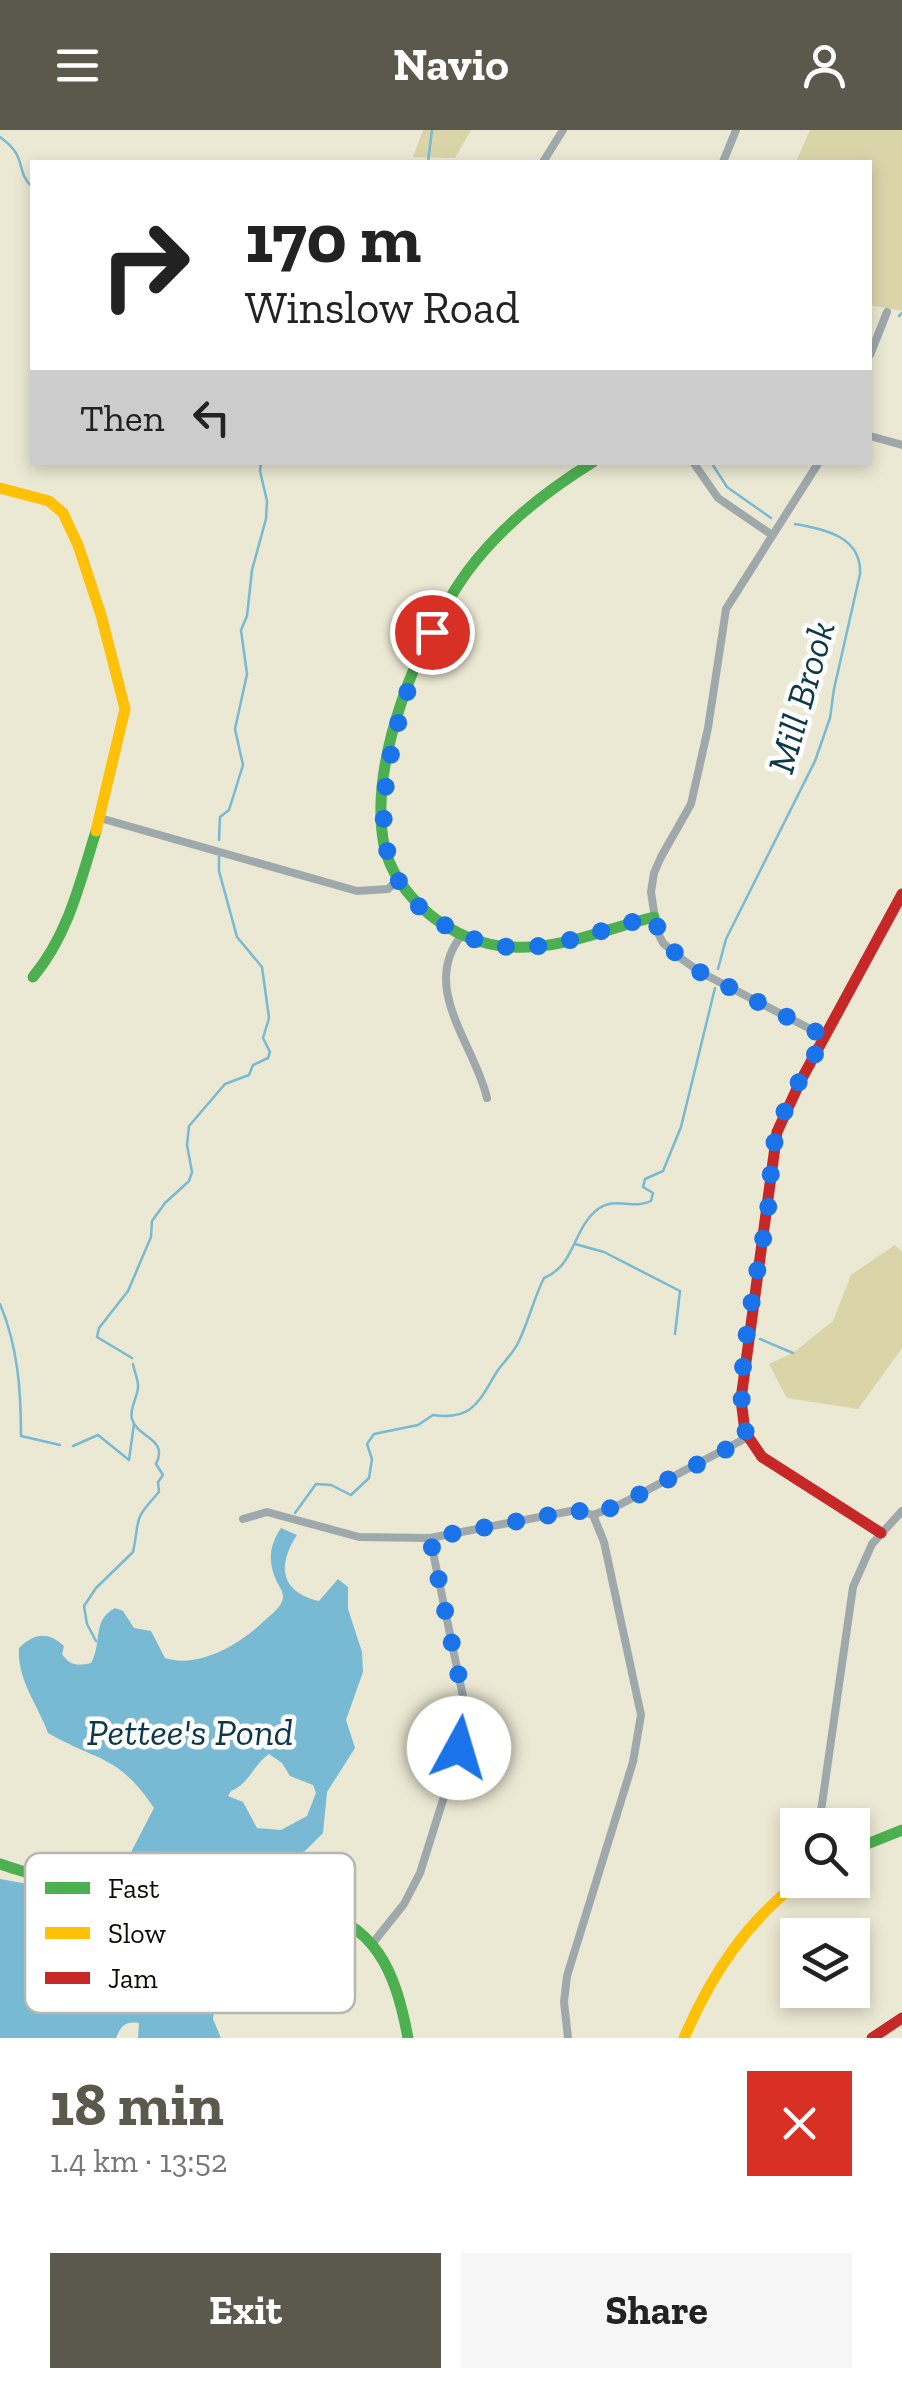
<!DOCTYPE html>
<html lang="en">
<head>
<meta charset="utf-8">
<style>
  :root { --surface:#fff; --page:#f6f6f6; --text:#222; --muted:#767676; --accent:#5b594b }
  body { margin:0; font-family:"Zilla Slab",serif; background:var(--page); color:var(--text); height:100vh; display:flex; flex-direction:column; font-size:38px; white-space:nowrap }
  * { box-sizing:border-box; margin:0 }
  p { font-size:32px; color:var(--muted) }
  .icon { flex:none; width:55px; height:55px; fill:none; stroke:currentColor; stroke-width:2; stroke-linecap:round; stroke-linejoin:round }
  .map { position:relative; height:1908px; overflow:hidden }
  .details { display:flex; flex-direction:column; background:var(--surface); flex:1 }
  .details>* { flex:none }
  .top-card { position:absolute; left:30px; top:30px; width:842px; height:305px; border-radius:0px; box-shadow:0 5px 15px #0003; background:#fff; color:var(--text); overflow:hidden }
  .fabs { position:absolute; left:780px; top:1678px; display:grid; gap:20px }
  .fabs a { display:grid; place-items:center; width:90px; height:90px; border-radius:0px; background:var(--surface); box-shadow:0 5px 15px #0003; font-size:50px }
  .pin { position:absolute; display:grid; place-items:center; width:85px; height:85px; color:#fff; margin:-42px; border:5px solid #fff; border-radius:50%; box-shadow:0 2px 10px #0007 }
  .me { position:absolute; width:110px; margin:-55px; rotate:6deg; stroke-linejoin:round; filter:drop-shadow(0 0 8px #0008) }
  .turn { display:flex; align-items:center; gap:35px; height:210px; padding:0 50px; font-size:45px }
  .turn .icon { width:130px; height:130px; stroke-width:2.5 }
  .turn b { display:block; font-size:70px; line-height:85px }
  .then { display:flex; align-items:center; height:95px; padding:0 50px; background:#0003; gap:20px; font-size:38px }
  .round { display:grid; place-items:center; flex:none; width:105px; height:105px; border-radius:0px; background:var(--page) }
  .summary { display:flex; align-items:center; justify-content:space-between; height:170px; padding:0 50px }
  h1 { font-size:60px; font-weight:800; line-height:75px; color:var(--accent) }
  .primary-button { display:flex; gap:20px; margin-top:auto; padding:20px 50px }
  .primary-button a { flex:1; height:115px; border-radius:0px; background:var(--accent); color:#fff; font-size:40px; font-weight:800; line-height:115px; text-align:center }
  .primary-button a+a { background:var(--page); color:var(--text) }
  header { display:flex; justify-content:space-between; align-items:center; height:130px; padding:0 50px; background:var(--accent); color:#fff; font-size:45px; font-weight:800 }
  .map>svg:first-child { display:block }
  .green { fill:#dad4a9 }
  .water { fill:#78bad3; fill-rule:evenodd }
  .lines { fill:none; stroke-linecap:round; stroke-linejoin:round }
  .stream { stroke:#78bad3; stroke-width:2.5 }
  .street { stroke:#9fa9ac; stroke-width:8 }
  .fast { stroke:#4caf50; stroke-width:11 }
  .slow { stroke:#ffc107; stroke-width:11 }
  .jam { stroke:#c62828; stroke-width:11 }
  .route { stroke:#1a73e8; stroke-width:18; stroke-dasharray:0 32.4 }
  .labels { text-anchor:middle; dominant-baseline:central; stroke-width:9; stroke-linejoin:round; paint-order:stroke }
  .water-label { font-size:38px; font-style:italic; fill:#0d384b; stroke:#fff }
  .key { fill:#fff; stroke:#b7b6b3; stroke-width:2.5 }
  .key-label { font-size:28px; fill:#0e0c02 }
</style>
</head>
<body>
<header><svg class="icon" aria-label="menu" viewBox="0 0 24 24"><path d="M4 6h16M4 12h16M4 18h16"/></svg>Navio<svg class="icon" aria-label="person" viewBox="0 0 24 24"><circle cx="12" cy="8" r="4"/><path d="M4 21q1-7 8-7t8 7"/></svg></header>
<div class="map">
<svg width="902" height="1908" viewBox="0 0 902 1908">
  <rect width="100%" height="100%" fill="#ebe8d3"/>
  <!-- green -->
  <g class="green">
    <polygon points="423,0 471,0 455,28 413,27"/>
    <polygon points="810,0 902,0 902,181 870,175 870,32 796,32"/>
    <polygon points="895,1115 902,1122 902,1218 858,1279 787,1268 769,1234 793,1223 833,1191 851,1145"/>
  </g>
  <!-- water -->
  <g class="water">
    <path d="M281,1398L297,1405C277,1435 280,1462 319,1471L338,1449L348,1457V1479L362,1522L363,1542L346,1590L355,1618L327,1662L323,1703L305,1721L284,1730L278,1754L271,1763L125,1753L128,1728L154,1678C118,1624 98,1632 48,1603C38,1575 17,1550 19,1518C34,1503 48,1501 64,1516L62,1524C70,1536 78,1536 91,1533C103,1512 91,1491 115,1478L123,1481L134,1498L151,1501L165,1528C199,1539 241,1514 265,1490C272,1484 284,1475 283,1465C282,1459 278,1455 276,1450C268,1431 269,1416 281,1398ZM269,1624L282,1633L290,1646L313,1655L316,1663L307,1686L281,1700L257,1698L243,1672L228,1666L231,1661C249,1654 253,1635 269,1624Z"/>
    <path d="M0,1749L89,1765L185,1776L199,1774L234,1783L246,1800L233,1828L231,1854L215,1876L213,1889L221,1908H138L139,1893C125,1891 121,1896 116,1908H0Z"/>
  </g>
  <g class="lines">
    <!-- stream -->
    <g class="stream">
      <path d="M0,7C29,28 14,39 32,57"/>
      <polyline points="428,32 432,0"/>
      <polyline points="899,186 902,183"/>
      <polyline points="711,332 727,357 771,388"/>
      <polyline points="219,710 220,687 229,680 243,635 235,599 247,544 241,500 247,486 252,440 266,389 267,371 260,341 261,332"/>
      <path d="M718,839L726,809L815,631L830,588L834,559L860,444C862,407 825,399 795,394"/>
      <polyline points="575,1114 604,1122 680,1161 675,1204"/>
      <path d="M0,1174C18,1217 21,1260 21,1306L60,1315"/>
      <polyline points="760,1209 793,1223"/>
      <polyline points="132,1228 97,1207 99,1198 128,1161 151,1107 152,1091 165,1073 189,1051 192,1042 187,1015 189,996 225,954 249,945 253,935 268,928 270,922 263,908 269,888 262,837 237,807 219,741 219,727"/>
      <polyline points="73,1316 98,1305 129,1330 134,1294"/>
      <path d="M295,1383L316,1354L331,1355L351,1365L369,1348L372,1329L367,1314L374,1304L418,1295L433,1285C474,1291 479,1270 498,1240C504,1232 512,1224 517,1215C528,1194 533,1170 544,1148C576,1135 572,1099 598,1079C615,1066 633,1080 651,1071L653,1063L643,1057L645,1049L663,1041L681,997L715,858"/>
      <path d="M96,1511L87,1494L84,1476L96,1458L133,1422C141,1386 131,1393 159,1362L158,1352L163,1345L156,1334C169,1308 137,1308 132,1289C129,1280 137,1268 138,1258C139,1251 134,1241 133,1234"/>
    </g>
    <!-- street -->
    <g class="street">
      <polyline points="543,32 563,0"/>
      <polyline points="723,32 736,0"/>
      <polyline points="870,225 887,182"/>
      <polyline points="870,306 902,315"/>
      <polyline points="693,332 718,368 772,405"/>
      <polyline points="819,332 726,479 708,598 691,674 661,727 654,743 651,762 657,801 663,813 679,827 700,842 826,907"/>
      <polyline points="100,688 357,761 388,759 398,750"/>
      <path d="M462,805C419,857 475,915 487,968"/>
      <polyline points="243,1389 267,1382 359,1407 430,1408 576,1380 593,1385 621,1374 748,1307"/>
      <polyline points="819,1695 853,1457 872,1414 902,1381"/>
      <polyline points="372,1814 404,1774 420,1743 459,1619 466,1581 430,1408"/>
      <polyline points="568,1908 564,1872 567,1846 633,1632 641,1585 604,1412 593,1385"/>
    </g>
    <!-- fast -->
    <g class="fast">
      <path d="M593,332C546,361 500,397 467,442C419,509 368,631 384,715C390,742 408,766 429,784C452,803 482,816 513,817C561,820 608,798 654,787"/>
      <path d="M33,847C68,805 80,753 96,701"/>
      <polyline points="852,1720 902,1700"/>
      <path d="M0,1734C99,1769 201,1767 304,1775C376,1794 395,1839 408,1908"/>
    </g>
    <!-- slow -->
    <g class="slow">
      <polyline points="0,358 49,371 63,383 78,415 101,485 125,579 96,701"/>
      <path d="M684,1908C711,1845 746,1792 801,1750"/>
    </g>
    <!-- jam -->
    <g class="jam">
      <polyline points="881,1403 762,1327 745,1302 741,1269 777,1002 800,952 902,764"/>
      <polyline points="872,1908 902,1888"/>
    </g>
  </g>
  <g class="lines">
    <!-- route -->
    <path class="route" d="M432,502C412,542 400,581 391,624C377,695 377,758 448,797C468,808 490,817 513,817C563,819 607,796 654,787L663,813L700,842L826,907C807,936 783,976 775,1010C770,1032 771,1057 768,1079C761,1132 728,1262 748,1308L621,1374L593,1385L576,1380L430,1408L466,1581L459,1618"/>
  </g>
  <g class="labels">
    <!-- water labels -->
    <g class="water-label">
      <text transform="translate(801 567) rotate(-74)">Mill Brook</text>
      <text x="190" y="1602">Pettee's Pond</text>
    </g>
  </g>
  <!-- legend -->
  <rect x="25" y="1723" width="330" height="160" rx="15" class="key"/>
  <rect x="45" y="1752" width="45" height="12" fill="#4caf50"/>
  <rect x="45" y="1797" width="45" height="12" fill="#ffc107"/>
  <rect x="45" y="1842" width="45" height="12" fill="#c62828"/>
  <g class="key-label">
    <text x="108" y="1768">Fast</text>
    <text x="108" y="1813">Slow</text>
    <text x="108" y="1858">Jam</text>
  </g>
</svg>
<div class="fabs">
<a><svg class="icon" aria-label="search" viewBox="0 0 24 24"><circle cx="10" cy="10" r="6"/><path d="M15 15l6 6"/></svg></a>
<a><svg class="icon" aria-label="layers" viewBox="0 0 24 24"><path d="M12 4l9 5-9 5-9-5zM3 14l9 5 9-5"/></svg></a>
</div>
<div class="pin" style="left:432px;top:502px;background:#d93025"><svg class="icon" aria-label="arrive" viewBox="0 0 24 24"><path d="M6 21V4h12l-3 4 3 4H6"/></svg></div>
<svg class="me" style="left:459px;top:1618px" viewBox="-20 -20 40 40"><circle r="19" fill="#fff"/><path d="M0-13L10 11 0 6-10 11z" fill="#1a73e8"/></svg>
<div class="top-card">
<div class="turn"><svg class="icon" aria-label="right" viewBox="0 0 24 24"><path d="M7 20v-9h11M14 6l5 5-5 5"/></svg><div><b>170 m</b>Winslow Road</div></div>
<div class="then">Then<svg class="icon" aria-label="left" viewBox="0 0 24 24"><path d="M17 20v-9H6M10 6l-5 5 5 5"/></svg></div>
</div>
</div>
<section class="details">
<div class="summary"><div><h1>18 min</h1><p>1.4 km · 13:52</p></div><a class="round" style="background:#d93025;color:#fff"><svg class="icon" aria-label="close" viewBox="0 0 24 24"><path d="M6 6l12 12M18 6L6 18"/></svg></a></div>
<div class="primary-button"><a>Exit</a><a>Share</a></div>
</section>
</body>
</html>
